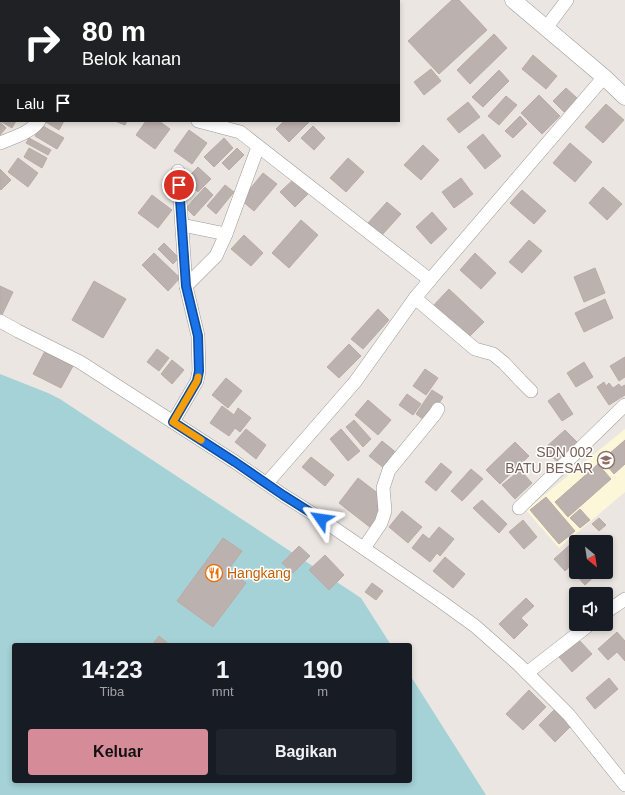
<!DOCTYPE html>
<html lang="id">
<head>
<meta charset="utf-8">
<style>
  :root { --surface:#171b24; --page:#20242c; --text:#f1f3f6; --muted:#9ea1a6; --accent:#d68c98 }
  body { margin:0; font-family:Helvetica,sans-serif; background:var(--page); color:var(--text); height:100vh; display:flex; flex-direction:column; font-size:15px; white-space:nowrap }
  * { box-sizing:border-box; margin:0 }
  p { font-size:13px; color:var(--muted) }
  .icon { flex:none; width:22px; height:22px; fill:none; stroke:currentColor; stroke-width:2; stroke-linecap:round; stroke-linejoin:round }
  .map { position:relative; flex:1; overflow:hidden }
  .details { position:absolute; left:12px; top:643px; width:400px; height:140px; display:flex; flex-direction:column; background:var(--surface); border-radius:4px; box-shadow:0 2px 6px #0003 }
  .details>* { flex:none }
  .guide { position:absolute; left:0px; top:0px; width:400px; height:122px; box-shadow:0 2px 6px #0003; background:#202124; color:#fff; overflow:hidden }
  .needle { width:26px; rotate:150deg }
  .tools { position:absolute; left:569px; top:535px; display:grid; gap:8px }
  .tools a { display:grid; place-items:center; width:44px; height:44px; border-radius:4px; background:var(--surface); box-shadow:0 2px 6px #0003; font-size:20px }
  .pin { position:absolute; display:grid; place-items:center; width:34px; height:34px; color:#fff; margin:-17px; border:2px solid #fff; border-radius:50%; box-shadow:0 1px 4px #0007 }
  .me { position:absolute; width:44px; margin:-22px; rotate:302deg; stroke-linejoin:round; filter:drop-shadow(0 0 3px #0008) }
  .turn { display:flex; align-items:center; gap:14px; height:84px; padding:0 16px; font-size:18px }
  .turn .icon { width:52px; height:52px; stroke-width:2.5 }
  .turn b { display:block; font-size:28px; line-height:34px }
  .then { display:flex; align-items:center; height:38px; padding:0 16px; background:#0003; gap:8px; font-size:15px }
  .eta { display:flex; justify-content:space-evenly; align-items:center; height:68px; text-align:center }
  .eta b { font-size:24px; font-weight:800; line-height:28px }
  .action { display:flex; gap:8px; margin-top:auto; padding:8px 16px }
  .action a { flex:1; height:46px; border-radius:4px; background:var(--accent); color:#111; font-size:16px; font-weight:800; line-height:46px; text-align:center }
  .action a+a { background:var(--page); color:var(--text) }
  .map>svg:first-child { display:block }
  .education { fill:#fcf7d9 }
  .water { fill:#a4d2d6 }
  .building { fill:#bbb1ae; stroke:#bcaba4 }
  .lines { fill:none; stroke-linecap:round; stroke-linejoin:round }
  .minor-casing { stroke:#9b9b9b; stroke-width:14 }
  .tertiary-casing { stroke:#9b9b9b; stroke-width:17 }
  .minor { stroke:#fff; stroke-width:13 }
  .tertiary { stroke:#fff; stroke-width:16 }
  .route-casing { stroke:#114b97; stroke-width:10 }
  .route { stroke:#1a73e8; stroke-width:7 }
  .slow { stroke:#f59e0b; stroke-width:7 }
  .labels { text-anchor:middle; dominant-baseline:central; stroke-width:3; stroke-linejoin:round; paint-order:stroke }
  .education-label { font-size:14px; fill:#785e54; stroke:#fff; text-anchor:end }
  .food-label { font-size:14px; fill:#c56008; stroke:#fff; text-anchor:start }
</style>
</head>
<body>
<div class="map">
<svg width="625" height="795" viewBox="0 0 625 795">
  <rect width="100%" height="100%" fill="#ebe6e1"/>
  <!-- education -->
  <polygon class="education" points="625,429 625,492 559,548 526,510"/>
  <!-- water -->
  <polygon class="water" points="0,374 48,393 60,399 361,598 391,645 14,645 14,781 410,781 410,675 486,795 0,795"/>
  <!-- building -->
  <g class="building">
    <polygon points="452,0 459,0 487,30 439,74 408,41"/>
    <polygon points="494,34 507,48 470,84 457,70"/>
    <polygon points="533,55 557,76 546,89 522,69"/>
    <polygon points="0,66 1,67 1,82 0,84"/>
    <polygon points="431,69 441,81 424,95 414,82"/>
    <polygon points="499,70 509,81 483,107 472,97"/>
    <polygon points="566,88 577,98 564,112 553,101"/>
    <polygon points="539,95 560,116 542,134 521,113"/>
    <polygon points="506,96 517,105 499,125 488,116"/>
    <polygon points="468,102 480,117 459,133 447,119"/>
    <polygon points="606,104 624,120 603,143 585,127"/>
    <polygon points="0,116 1,116 1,121 16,121 12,128 0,121"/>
    <polygon points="520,116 527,124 513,138 505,131"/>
    <polygon points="44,121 64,121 59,130"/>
    <polygon points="115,121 127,121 125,125"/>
    <polygon points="146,121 159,121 170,129 155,149 136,135"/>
    <polygon points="284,121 310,121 289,142 276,129"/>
    <polygon points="0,122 6,128 0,135"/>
    <polygon points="41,125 64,138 57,149 35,136"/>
    <polygon points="313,126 325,138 314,150 301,138"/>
    <polygon points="189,130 207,143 192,164 174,151"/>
    <polygon points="483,134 501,156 485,169 467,147"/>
    <polygon points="29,138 51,150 48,155 26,143"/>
    <polygon points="224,138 233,148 214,167 204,157"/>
    <polygon points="570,143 592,162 575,182 553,163"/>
    <polygon points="423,145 439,160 421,180 404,165"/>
    <polygon points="29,148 47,158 42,168 24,157"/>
    <polygon points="237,148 244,155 229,170 222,163"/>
    <polygon points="18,158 38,173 28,187 8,172"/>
    <polygon points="348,158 364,172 346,192 330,178"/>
    <polygon points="198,167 211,179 198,192 185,180"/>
    <polygon points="0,169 11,180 1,190 0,189"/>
    <polygon points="263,173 277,184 254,211 241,200"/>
    <polygon points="296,177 310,192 295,207 280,192"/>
    <polygon points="461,178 473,194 454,208 442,192"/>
    <polygon points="225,185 234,192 216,214 207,206"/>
    <polygon points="205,187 213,195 194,216 186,208"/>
    <polygon points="603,187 622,204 607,220 589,203"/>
    <polygon points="522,190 546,211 534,224 510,203"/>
    <polygon points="152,195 172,210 158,228 138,213"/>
    <polygon points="387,202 401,214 382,235 368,223"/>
    <polygon points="432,212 447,229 431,244 416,227"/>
    <polygon points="301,220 318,235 289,268 272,253"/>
    <polygon points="244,235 263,253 251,266 231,249"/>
    <polygon points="529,240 542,251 522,273 509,262"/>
    <polygon points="164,243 179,258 173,264 158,249"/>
    <polygon points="154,253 180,278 168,291 142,265"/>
    <polygon points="475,253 496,273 481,289 460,270"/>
    <polygon points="595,268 605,293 584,302 574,277"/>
    <polygon points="94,281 126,299 103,338 72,320"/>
    <polygon points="0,286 13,292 1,317 0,317"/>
    <polygon points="449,289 484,322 467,339 432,307"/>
    <polygon points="605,299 613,318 584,332 575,313"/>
    <polygon points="378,309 389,320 363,349 351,339"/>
    <polygon points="349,344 361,356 339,378 327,367"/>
    <polygon points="157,349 169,358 159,371 147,362"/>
    <polygon points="45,351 73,366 61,388 33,374"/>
    <polygon points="625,357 625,377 619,381 610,366"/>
    <polygon points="172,360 184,370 172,384 161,374"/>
    <polygon points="584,362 593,377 576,387 567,373"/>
    <polygon points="425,369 438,378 426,395 413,386"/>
    <polygon points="226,378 242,391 228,408 212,395"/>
    <polygon points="604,382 606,386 609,383 613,388 619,384 621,387 625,385 625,395 609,405 597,387"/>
    <polygon points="432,390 443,397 427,422 416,414"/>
    <polygon points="559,393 573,414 562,421 548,401"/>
    <polygon points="407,394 421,404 413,415 399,405"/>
    <polygon points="368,400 391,420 378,435 355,415"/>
    <polygon points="222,406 234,415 238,408 251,418 240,432 235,428 229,436 210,423"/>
    <polygon points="354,420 371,439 363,447 346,427"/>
    <polygon points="246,429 266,445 256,459 235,442"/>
    <polygon points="341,429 360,451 348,461 330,439"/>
    <polygon points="565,430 579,444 558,463 545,448"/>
    <polygon points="625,440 625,464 614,474 602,460"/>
    <polygon points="382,441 398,454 385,469 369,456"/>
    <polygon points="515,442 529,456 500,484 486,470"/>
    <polygon points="311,457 334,475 325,486 302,467"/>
    <polygon points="441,463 452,472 436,491 425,482"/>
    <polygon points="598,464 611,479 568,517 555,502"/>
    <polygon points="471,469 483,479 462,501 451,491"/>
    <polygon points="520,470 532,483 515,499 502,485"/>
    <polygon points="358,478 384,498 385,511 371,528 339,503"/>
    <polygon points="546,497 575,531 559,544 530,510"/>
    <polygon points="482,500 507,524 499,533 473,508"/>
    <polygon points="580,509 590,520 580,528 570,518"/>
    <polygon points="402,511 422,527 408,543 389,527"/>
    <polygon points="599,518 606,525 599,531 592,524"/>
    <polygon points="523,520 537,537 524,549 509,532"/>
    <polygon points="439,527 454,539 440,556 437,553 430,562 412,548 423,534 429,539"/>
    <polygon points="223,538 242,551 228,570 246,583 213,627 177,601"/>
    <polygon points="573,542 576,545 576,561 565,571 554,559"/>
    <polygon points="299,546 310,556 293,573 282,563"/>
    <polygon points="325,555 344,575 329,590 309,570"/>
    <polygon points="445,557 465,574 453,588 433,571"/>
    <polygon points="576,572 599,572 585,585 574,573"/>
    <polygon points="372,583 383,591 376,600 365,592"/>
    <polygon points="526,598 534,606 521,618 528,625 514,639 499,624"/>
    <polygon points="617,632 625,641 625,661 617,652 608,660 598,649"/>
    <polygon points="159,636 170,645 152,645"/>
    <polygon points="579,640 592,654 572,672 559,657"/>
    <polygon points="609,678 618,689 595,709 586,698"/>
    <polygon points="529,690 546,707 523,730 506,714"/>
    <polygon points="556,708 572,725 555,742 539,725"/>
  </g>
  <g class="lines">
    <!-- minor casing -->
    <g class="minor-casing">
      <g id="minor">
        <polyline points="158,0 158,1"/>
        <polyline points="546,28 567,0"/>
        <polyline points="0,42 1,43"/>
        <polyline points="198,121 240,132 430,280 415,298 355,382 267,483"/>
        <path d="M0,143C14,137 30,133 39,121"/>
        <polyline points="182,225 226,234"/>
        <polyline points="430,280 604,77"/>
        <polyline points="186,286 216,256 226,234 258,147"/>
        <polyline points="415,298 475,349 493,354 504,363 521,381 531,391"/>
        <polyline points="0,321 18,331 80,362 235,462 283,495 321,519 439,600 475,626 518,664 569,715 625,785"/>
        <polyline points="173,422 197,381 199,371 198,336 186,286 178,171"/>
        <polyline points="519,508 625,405"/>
        <polyline points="364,548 381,523 385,511 383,488 389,470 435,414 438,409"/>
        <polyline points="606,612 625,599"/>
        <polyline points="527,673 590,624"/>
      </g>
    </g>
    <!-- tertiary casing -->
    <g class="tertiary-casing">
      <polyline id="tertiary" points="513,0 604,77 625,97"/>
    </g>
    <!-- minor -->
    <use href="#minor" class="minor"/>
    <!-- tertiary -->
    <use href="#tertiary" class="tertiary"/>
  </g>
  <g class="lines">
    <!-- route casing -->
    <g class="route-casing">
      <polyline id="route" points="179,185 186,286 198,336 199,371 197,381 173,422 235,462 283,495 321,519"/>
    </g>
    <!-- route -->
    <use href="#route" class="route"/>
    <!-- slow -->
    <polyline class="slow" points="198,377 197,381 173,422 201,440"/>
  </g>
  <!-- icons -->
  <defs>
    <g id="school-ring" transform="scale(0.9)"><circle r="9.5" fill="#fff" stroke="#8d6e63" stroke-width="1.5"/><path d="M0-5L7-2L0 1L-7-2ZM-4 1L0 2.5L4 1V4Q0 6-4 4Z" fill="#8d6e63"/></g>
    <g id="restaurant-ring" transform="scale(0.9)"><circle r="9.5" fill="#fff" stroke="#e8710a" stroke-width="1.5"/><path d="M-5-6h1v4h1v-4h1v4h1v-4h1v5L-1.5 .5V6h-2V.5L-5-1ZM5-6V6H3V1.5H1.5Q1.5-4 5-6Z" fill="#e8710a"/></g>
  </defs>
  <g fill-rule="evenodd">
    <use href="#school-ring" x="606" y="460"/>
    <use href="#restaurant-ring" x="214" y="573"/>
  </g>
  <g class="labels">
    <!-- education labels -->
    <g class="education-label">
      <text x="593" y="452">SDN 002<tspan x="593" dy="16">BATU BESAR</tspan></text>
    </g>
    <!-- food labels -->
    <g class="food-label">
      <text x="227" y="573">Hangkang</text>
    </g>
  </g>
</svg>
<div class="tools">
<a><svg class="needle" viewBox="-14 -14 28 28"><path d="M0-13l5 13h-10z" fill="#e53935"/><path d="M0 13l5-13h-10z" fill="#9ea1a6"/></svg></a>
<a><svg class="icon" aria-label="sound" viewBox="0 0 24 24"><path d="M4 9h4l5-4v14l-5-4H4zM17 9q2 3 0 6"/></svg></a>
</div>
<div class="pin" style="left:179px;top:185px;background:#d93025"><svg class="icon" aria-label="arrive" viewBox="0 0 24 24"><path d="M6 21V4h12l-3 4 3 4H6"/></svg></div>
<svg class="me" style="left:321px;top:519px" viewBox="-20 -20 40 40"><path d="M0-17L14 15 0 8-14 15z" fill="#1a73e8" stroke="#fff" stroke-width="4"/></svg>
<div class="guide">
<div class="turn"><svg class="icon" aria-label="right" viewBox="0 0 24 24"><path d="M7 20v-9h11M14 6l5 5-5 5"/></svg><div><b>80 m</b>Belok kanan</div></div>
<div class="then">Lalu<svg class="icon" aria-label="arrive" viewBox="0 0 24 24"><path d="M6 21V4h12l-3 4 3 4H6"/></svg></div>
</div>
<section class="details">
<div class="eta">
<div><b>14:23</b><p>Tiba</p></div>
<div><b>1</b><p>mnt</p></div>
<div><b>190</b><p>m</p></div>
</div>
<div class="action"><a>Keluar</a><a>Bagikan</a></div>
</section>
</div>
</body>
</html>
